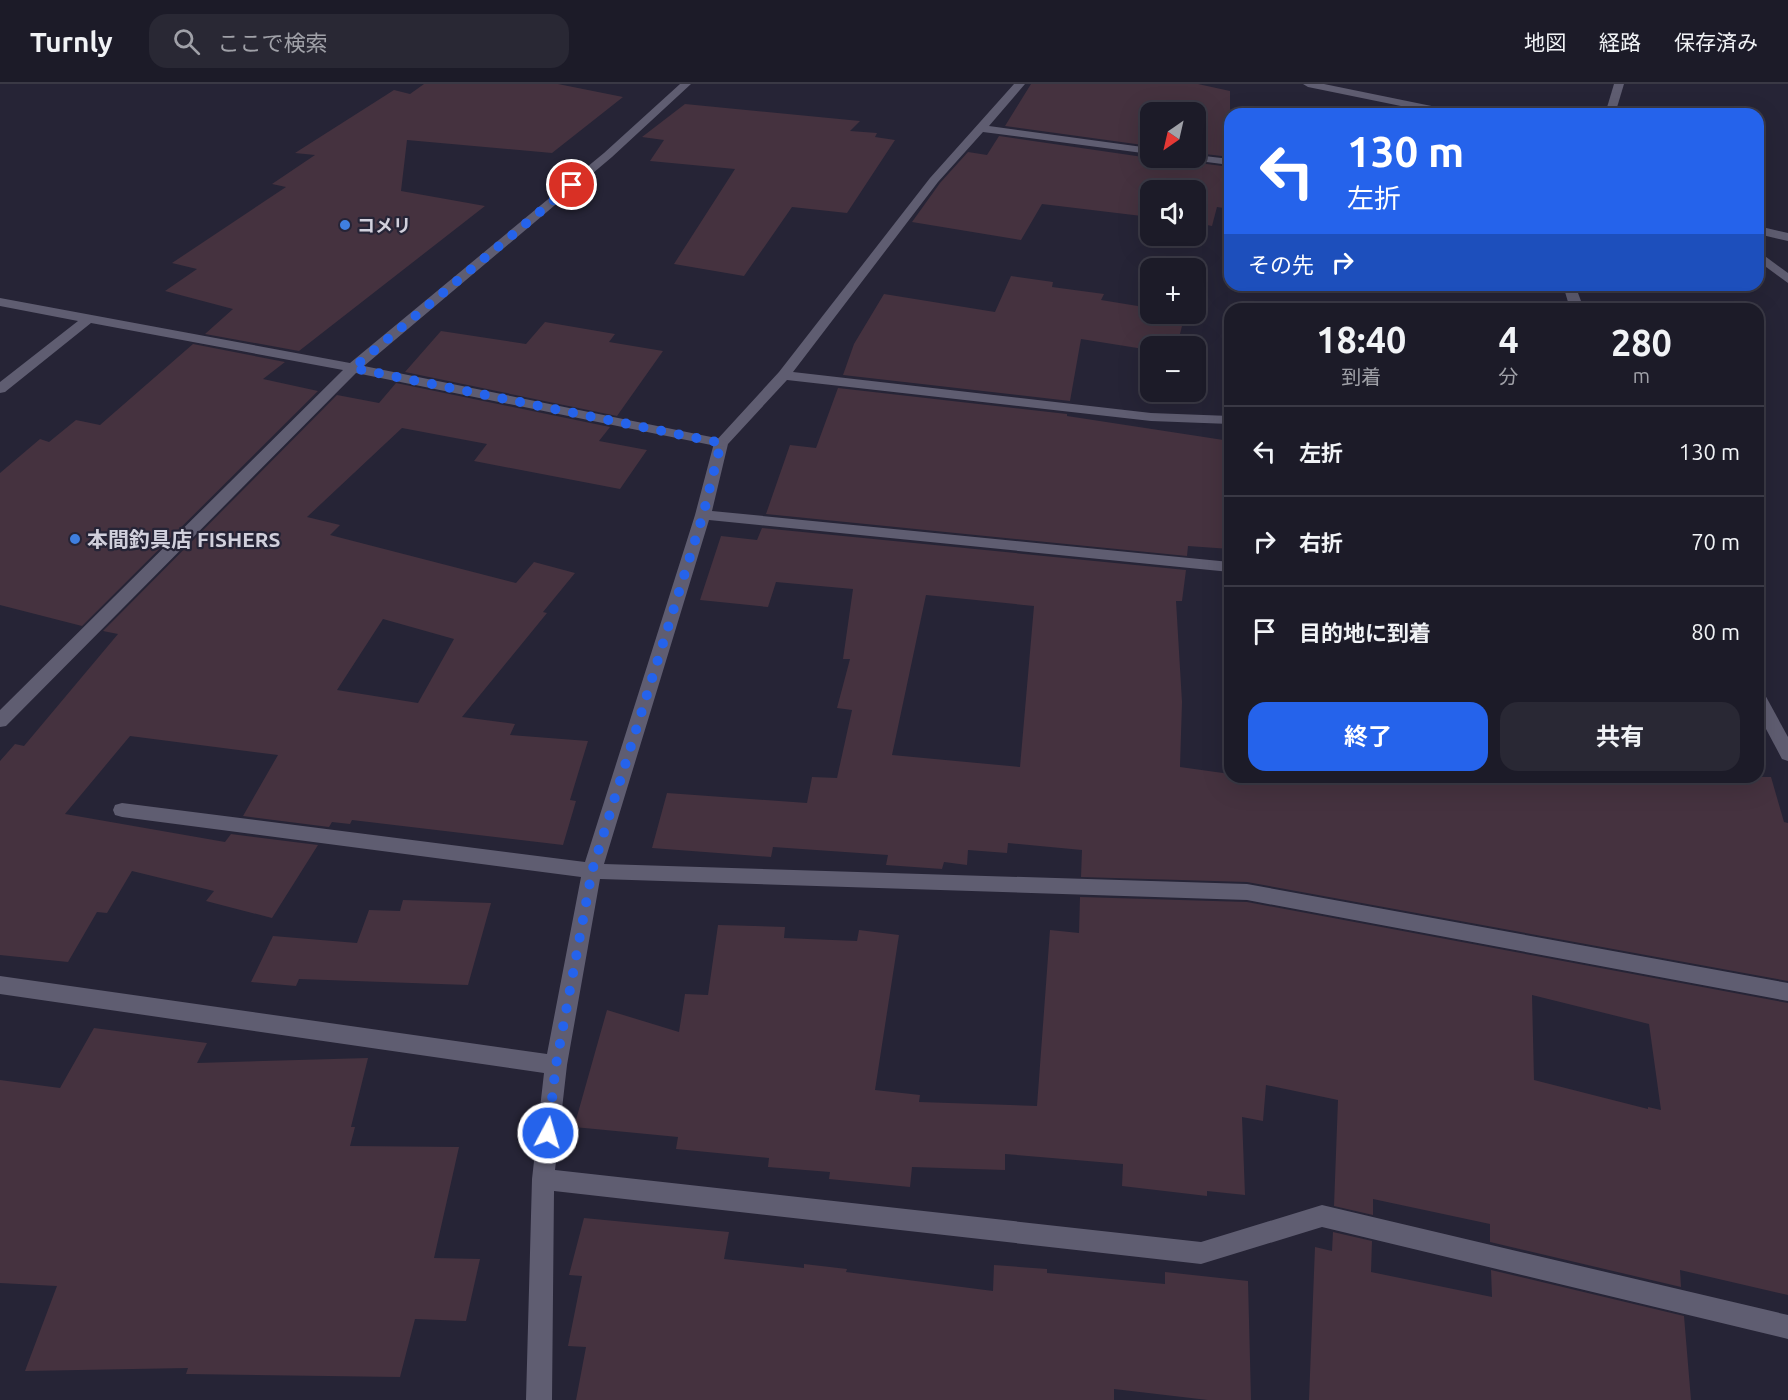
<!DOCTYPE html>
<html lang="ja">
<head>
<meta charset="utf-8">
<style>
  :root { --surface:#1c1b28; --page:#292834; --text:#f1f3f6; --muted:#a0a1a8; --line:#3a3945; --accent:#2563eb }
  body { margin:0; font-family:Ubuntu,"Noto Sans JP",sans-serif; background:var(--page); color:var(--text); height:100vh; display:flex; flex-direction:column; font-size:22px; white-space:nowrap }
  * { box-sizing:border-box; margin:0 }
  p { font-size:20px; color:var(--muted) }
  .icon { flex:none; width:33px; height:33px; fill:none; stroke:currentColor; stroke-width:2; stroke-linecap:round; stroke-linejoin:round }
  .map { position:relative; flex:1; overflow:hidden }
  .panel { position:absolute; left:1224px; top:219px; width:540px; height:480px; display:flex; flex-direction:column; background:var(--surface); border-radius:18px; box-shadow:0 6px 24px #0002,0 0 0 2px var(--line) }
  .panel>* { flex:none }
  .banner { position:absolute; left:1224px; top:24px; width:540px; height:183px; border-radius:18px; box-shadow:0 6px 24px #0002,0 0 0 2px var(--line); background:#2563eb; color:#fff; overflow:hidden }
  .needle { width:39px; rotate:214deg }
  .buttons { position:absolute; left:1140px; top:18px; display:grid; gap:12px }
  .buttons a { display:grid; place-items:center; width:66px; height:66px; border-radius:12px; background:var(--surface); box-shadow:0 6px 24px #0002,0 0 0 2px var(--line); font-size:30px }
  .pin { position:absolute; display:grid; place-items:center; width:51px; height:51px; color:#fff; margin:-26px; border:3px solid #fff; border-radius:50%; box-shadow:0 2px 6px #0007 }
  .me { position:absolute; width:66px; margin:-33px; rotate:6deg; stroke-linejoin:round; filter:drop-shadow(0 0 4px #0008) }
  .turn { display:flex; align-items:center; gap:21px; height:126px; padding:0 24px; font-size:27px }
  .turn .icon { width:78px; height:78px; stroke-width:2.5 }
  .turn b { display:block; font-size:42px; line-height:51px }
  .then { display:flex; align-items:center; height:57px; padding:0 24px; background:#0003; gap:12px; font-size:22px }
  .eta { display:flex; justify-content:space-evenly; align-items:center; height:102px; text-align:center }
  .eta b { font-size:36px; font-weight:700; line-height:42px }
  .action { display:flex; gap:12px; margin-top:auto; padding:12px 24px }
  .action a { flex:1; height:69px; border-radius:18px; background:var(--accent); color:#fff; font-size:24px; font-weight:700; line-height:69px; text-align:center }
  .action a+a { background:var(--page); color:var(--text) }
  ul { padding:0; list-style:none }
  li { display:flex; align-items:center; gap:18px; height:90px; padding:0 24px; border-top:2px solid var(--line) }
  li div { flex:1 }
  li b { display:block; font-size:22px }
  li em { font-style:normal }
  header { display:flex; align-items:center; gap:36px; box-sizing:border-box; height:84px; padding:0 30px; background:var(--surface); border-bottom:2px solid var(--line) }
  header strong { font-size:28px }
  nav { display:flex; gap:33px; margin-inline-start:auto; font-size:21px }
  .search { width:420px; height:54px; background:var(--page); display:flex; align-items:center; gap:15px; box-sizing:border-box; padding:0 21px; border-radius:18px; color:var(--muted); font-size:22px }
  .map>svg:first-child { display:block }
  .building { fill:#45323f; fill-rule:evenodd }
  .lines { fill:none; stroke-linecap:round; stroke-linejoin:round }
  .minor { fill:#5f5d71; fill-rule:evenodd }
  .tertiary { fill:#5f5d71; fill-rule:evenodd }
  .route { stroke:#2563eb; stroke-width:10; stroke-dasharray:0 18 }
  .shop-dot { fill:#3f7fe0; stroke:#262436; stroke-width:2 }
  .labels { text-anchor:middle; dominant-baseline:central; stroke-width:4.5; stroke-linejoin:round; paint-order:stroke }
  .far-poi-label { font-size:18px; font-weight:bold; fill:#d1d0dc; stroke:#262436; text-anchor:start }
  .poi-label { font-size:21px; font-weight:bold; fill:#d1d0dc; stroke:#262436; text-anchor:start }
</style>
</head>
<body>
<header>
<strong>Turnly</strong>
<div class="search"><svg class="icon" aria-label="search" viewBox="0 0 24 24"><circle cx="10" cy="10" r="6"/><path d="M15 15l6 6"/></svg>ここで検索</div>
<nav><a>地図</a><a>経路</a><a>保存済み</a></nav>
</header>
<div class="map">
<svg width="1788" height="1316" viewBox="0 0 1788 1316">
  <rect width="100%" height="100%" fill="#262436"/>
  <!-- building -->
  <g class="building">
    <polygon points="424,0 558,0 623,13 552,69 407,56 401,107 485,122 299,267 205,250 233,225 165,207 197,185 172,179 286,103 272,100 315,71 295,69 394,6 410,10"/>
    <polygon points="1031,0 1198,0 1230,7 1230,73 1196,69 1196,28 1150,28 1150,62 1005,42"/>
    <polygon points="685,20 860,37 850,47 877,49 875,53 895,56 847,129 792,123 744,192 674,180 735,85 650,77 664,56 642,53"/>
    <polygon points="999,52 1150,74 1188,74 1191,78 1230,83 1230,125 1217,123 1212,142 1196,139 1196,106 1150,106 1150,133 1042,120 1021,156 912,138 940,99 968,68 987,71"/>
    <polygon points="1011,192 1053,198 1052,203 1104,210 1101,216 1150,224 1150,230 1185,230 1177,262 1150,262 1150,266 1081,255 1070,317 843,291 854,260 884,210 995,228"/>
    <polygon points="545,238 615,250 609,258 663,267 617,332 405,288 441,247 526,260"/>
    <polygon points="193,260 285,278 263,295 318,307 82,542 0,521 0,389 40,355 49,358 76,336 100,341"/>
    <path d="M396,299L610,343L599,357L647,366L620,405L474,377L487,360L402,344L307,433L340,441L330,451L516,499L534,478L575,489L543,528L547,529L462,633L515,640L510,651L588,657L570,716L576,717L563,761L352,736L350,740L332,738L329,743L243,732L278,671L130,652L65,730L225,758L231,750L318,761L272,834L206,817L214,807L132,787L107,829L97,828L68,878L0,871V677L15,660L24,662L118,550L103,547L337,311L379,319ZM383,535L454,555L418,619L337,606Z"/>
    <polygon points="838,304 1067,330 1067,332 1230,357 1230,465 1188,462 1187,472 766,430 790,361 816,364"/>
    <path d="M762,444L1186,486L1182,517H1176L1182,618L1180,683L1230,690V693H1572L1613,700V693H1771L1784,738L1788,739V897L1247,798L1081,793L1082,766L1008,759L1007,769L968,766L967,781L944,778L942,785L886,781L888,771L773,763L771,773L652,764L667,709L807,719L812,693L837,694L852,626L837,624L850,575H843L853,505L776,498L768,523L700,516L721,452L757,456ZM926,511L1034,522L1020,683L892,671Z"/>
    <path d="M1080,813L1247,818L1788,919V1211L1680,1186L1681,1203L1490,1158V1140L1373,1115V1131L1334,1122L1338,1016L1266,1001L1263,1037L1242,1033L1245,1111L1207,1107V1112L1122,1102L1123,1080L1005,1070V1086L912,1083L910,1103L829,1095L830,1088L768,1083L769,1074L676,1065L678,1053L574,1043L607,926L679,948L685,910L708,911L718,841L785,843L784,854L857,857L859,846L899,851L875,1006L920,1011L919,1018L1037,1022L1050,846L1079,849ZM1532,911L1649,940L1661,1026L1648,1023V1025L1534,996Z"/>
    <polygon points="403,816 491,819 468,901 299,895 296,902 251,898 273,852 357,859 369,826 400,827"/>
    <polygon points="94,944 207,959 197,979 368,974 351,1043 355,1043 350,1062 459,1063 434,1174 480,1175 466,1237 415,1235 400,1293 186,1290 188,1284 25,1287 57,1202 0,1199 0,996 60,1004"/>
    <polygon points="584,1134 729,1148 724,1175 804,1184 804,1180 847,1185 846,1188 993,1207 994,1181 1047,1185 1047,1189 1165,1200 1165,1188 1248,1197 1251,1316 1208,1316 1114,1305 1114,1316 576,1316 586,1263 568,1262 582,1192 569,1191"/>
    <polygon points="1333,1148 1372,1157 1371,1188 1492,1213 1491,1186 1684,1232 1691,1316 1309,1316 1315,1163 1332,1167"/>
  </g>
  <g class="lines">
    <!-- minor -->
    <g class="minor">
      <polygon points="1014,0 1025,0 989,42 1150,64 1150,70 983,48 938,98 793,288 1151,329 1230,332 1230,340 1151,337 787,296 728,360 712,427 1230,478 1230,488 709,436 604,780 1247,800 1788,899 1788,917 1247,816 600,795 567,981 555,1086 1201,1158 1322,1121 1788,1231 1788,1255 1322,1143 1201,1180 554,1107 552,1316 526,1316 532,1095 544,989 0,910 0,892 547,970 581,793 122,733 115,731 113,726 115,721 122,719 585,778 695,431 714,359 779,288 930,94"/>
      <polygon points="1303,0 1324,0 1456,27 1461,30 1440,30 1308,3"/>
      <polygon points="1614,0 1624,0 1615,30 1605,30"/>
      <polygon points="1196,71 1230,75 1230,81 1191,76 1190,74 1196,74"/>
      <polygon points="1758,142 1788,149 1788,157 1758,150"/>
      <polygon points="1758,167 1788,189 1788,199 1758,177"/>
      <polygon points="1563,201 1575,201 1584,225 1570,225"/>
      <polygon points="1758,607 1764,609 1788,653 1788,677 1782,675 1758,630"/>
    </g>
    <!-- tertiary -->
    <polygon class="tertiary" points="680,0 691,0 612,73 364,282 721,355 728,359 726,362 721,363 356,289 6,642 0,643 0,626 343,286 91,239 5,308 0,309 0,298 78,237 0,222 0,214 350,279 604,69"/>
  </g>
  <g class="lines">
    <!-- route -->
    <polyline class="route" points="548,1049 556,981 592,787 703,431 721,359 353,284 572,101"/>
  </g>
  <!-- markers -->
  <g class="shop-dot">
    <circle cx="345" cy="141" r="6"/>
    <circle cx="75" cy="455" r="6"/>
  </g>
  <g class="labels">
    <!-- far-poi labels -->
    <g class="far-poi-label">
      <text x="357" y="141">コメリ</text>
    </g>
    <!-- poi labels -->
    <g class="poi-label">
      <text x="87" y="455">本間釣具店 FISHERS</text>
    </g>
  </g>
</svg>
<div class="buttons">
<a><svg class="needle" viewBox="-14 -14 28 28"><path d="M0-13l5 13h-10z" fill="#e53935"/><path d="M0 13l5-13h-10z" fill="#a0a1a8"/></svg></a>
<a><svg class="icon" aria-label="sound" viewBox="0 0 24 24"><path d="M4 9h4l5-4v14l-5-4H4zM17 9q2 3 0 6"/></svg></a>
<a>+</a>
<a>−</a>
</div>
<div class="pin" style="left:572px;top:101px;background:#d93025"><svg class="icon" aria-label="arrive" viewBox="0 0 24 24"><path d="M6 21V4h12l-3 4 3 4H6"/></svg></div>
<svg class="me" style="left:548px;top:1049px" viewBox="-20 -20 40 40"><circle r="17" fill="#2563eb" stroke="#fff" stroke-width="3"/><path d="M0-11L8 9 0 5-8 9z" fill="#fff"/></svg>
<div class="banner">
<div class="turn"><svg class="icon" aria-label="left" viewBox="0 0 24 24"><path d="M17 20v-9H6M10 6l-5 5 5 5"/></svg><div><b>130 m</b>左折</div></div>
<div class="then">その先<svg class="icon" aria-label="right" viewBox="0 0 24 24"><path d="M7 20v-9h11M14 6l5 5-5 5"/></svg></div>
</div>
<section class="panel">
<div class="eta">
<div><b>18:40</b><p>到着</p></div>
<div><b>4</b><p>分</p></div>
<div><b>280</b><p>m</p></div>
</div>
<ul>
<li><svg class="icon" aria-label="left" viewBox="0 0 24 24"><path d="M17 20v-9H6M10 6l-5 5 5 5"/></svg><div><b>左折</b></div><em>130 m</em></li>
<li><svg class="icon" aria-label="right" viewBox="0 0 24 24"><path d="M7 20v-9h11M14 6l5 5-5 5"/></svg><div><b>右折</b></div><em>70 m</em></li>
<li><svg class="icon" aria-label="arrive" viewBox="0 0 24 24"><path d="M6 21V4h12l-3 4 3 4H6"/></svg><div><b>目的地に到着</b></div><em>80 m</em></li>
</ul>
<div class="action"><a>終了</a><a>共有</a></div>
</section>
</div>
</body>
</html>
